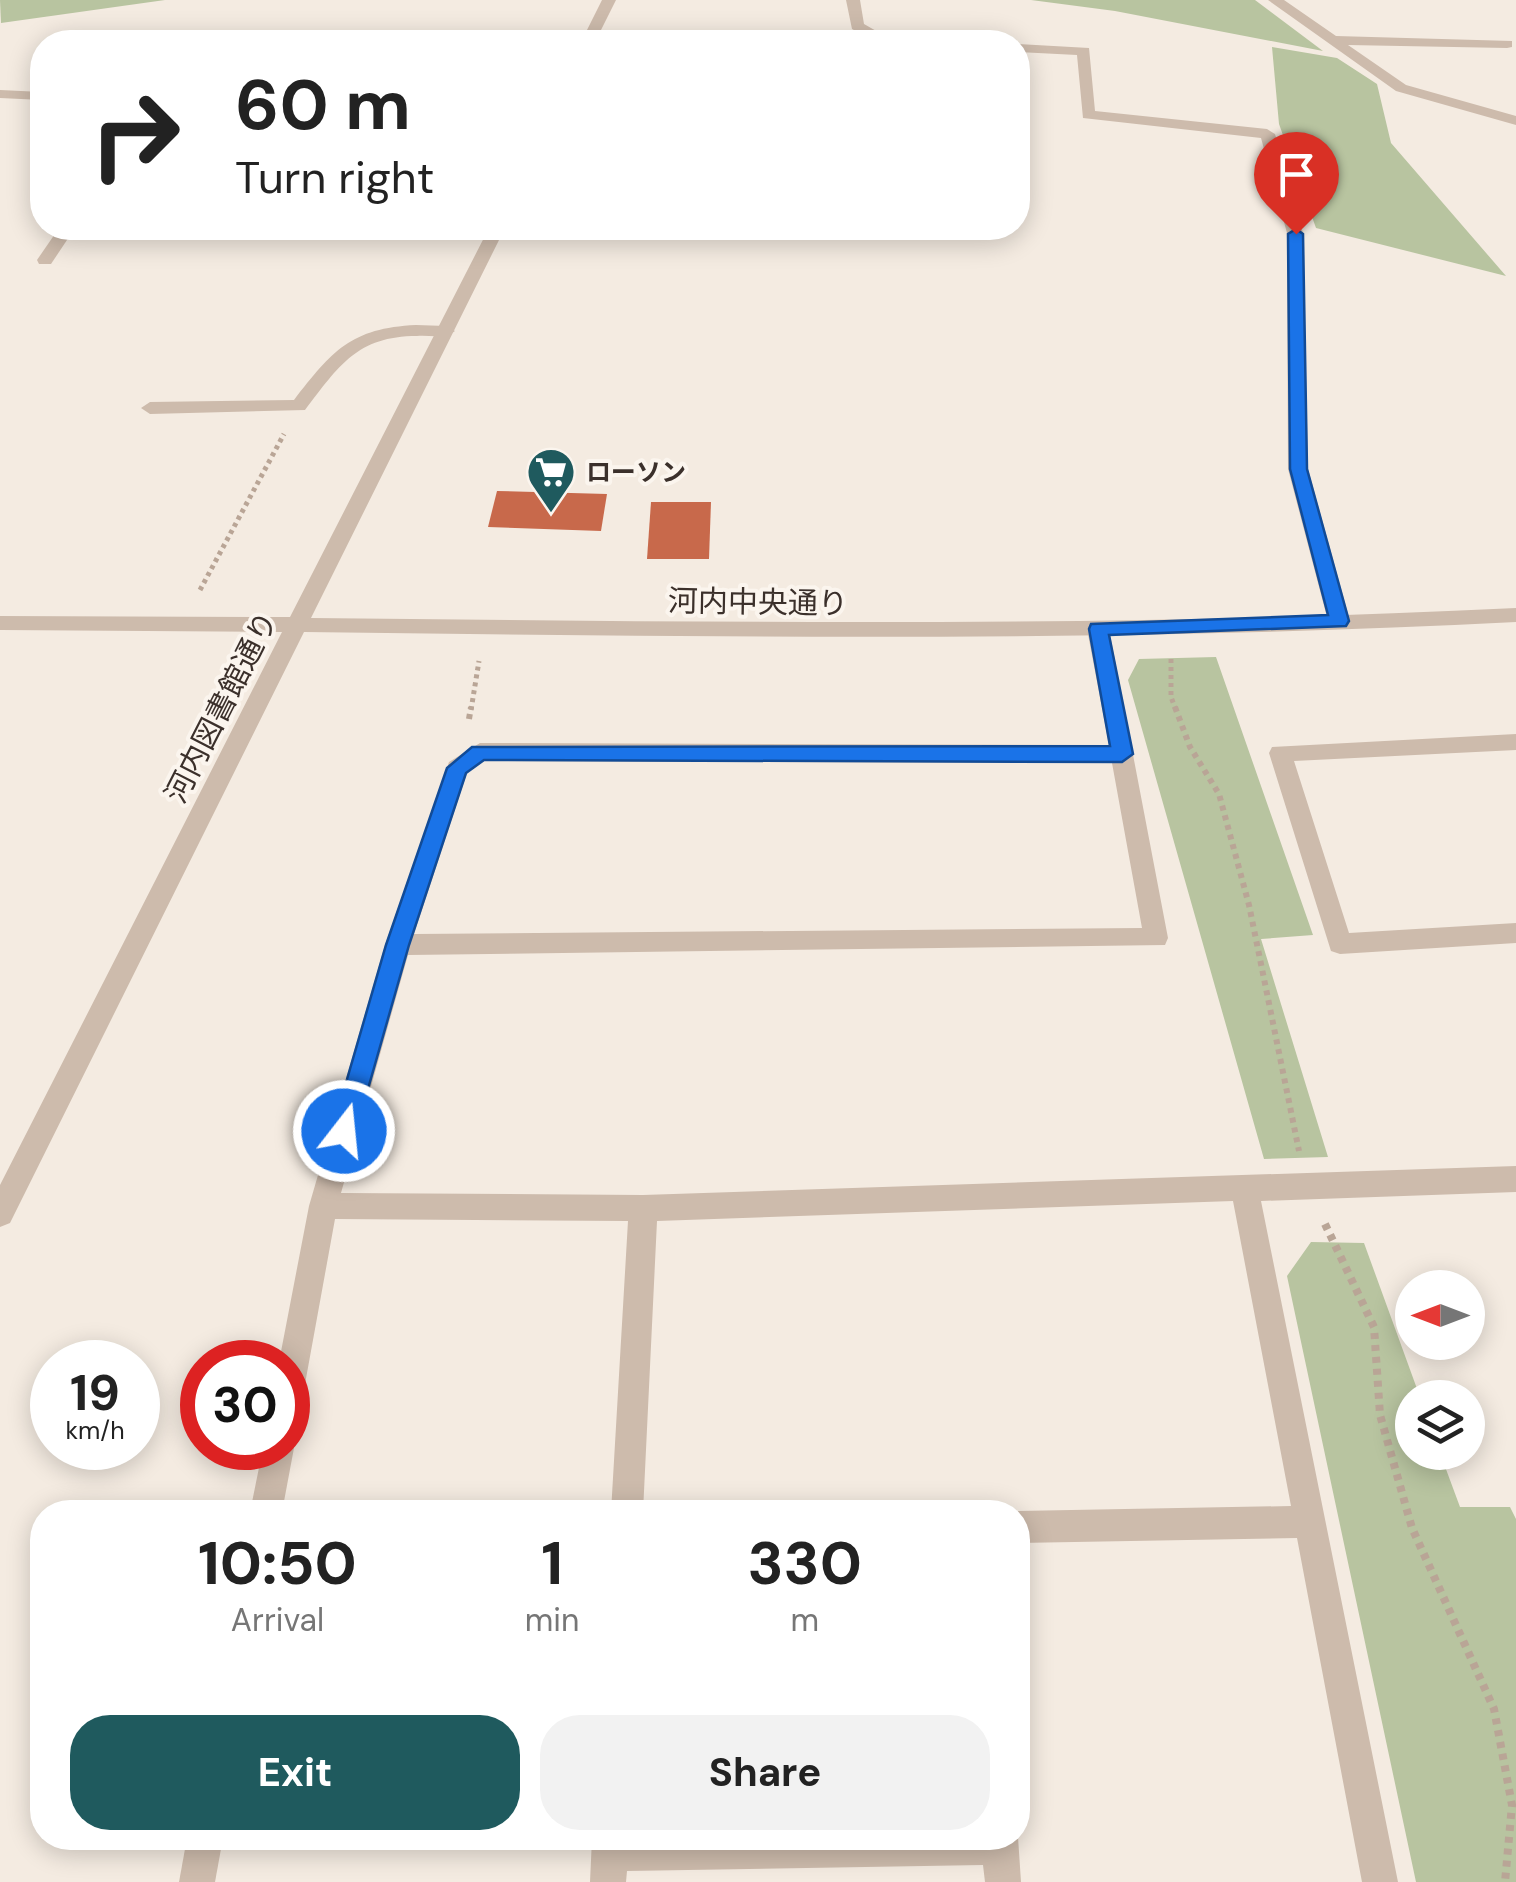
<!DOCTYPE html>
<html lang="en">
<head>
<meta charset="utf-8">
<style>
  :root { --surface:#fff; --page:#f2f2f2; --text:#222; --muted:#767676; --accent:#1f5a5e }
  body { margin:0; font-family:"DM Sans","Noto Sans JP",sans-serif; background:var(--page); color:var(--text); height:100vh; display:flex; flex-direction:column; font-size:38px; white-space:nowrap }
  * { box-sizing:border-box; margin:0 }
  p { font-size:32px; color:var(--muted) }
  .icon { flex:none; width:55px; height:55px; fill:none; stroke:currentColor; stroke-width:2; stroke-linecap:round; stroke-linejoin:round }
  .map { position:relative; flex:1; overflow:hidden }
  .side { position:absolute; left:30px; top:1500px; width:1000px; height:350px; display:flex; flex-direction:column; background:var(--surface); border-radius:40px; box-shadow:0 5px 25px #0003 }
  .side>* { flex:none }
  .guide { position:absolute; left:30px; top:30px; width:1000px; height:210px; border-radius:40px; box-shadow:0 5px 25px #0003; background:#fff; color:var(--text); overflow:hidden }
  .needle { width:65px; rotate:270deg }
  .buttons { position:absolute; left:1395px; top:1270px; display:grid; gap:20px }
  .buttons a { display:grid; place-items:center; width:90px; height:90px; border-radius:50%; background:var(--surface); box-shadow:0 5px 25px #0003; font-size:50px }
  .speed { position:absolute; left:30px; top:1340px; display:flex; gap:20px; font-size:50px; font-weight:700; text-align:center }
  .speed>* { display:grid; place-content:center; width:130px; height:130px; border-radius:50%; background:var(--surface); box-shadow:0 5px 25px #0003; line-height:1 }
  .speed small { font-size:25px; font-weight:400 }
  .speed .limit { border:15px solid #d22; background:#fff; color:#111 }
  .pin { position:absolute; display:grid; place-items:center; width:85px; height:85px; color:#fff; margin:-102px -42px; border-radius:50% 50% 50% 0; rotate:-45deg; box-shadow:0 0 10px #0007 }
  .pin .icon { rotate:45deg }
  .me { position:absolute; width:110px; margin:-55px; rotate:16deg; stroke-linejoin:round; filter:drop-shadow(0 0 8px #0008) }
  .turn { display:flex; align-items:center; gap:35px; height:210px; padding:0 40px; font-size:45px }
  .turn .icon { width:130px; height:130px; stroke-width:2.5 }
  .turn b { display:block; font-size:70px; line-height:85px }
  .eta { display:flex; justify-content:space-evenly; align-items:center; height:170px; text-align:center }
  .eta b { font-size:60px; font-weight:700; line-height:70px }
  .primary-button { display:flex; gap:20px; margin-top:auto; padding:20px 40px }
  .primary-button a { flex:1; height:115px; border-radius:40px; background:var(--accent); color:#fff; font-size:40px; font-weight:700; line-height:115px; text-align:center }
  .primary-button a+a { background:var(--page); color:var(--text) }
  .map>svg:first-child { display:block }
  .green { fill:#b8c4a0 }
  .building { fill:#c8694b }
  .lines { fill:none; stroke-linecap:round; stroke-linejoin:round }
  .path-far2 { stroke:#b9a596; stroke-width:5; stroke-dasharray:4 4; stroke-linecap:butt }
  .path-far1 { stroke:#b9a596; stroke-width:6; stroke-dasharray:5 5; stroke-linecap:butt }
  .path { stroke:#b9a596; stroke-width:8; stroke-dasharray:6 6; stroke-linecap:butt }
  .service { fill:#cdbbac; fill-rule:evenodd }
  .minor { fill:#cdbbac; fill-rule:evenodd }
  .tertiary { fill:#cdbbac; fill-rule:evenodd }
  .route { fill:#1a73e8; stroke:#114b97; stroke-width:2.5 }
  .labels { text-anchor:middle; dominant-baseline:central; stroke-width:8; stroke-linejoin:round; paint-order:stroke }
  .far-poi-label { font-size:25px; font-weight:bold; fill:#3b302b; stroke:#fbf5ee; text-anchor:start }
  .street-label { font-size:30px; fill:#3b302b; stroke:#fbf5ee }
</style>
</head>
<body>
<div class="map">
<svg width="1516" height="1882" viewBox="0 0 1516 1882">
  <rect width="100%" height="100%" fill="#f4ebe1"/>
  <!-- green -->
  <g class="green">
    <polygon points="0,0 165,0 1,23"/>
    <polygon points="1031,0 1255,0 1323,51 1115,11"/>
    <polygon points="1272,47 1337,58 1377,84 1391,143 1506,276 1316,228 1279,124"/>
    <polygon points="1216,657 1313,935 1261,939 1328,1157 1264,1159 1128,680 1139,659"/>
    <polygon points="1311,1242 1364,1243 1420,1397 1412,1398 1412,1452 1440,1453 1460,1507 1510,1507 1516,1519 1516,1882 1416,1882 1287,1276"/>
  </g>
  <!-- building -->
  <g class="building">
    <polygon points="497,491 607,494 601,531 488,527"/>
    <polygon points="651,502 711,502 709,559 647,559"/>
  </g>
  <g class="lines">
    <!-- path-far2 -->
    <g class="path-far2">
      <polyline points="200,590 284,434"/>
      <polyline points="1171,659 1171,697 1176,710"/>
      <polyline points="471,710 479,661"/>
    </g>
    <!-- path-far1 -->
    <g class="path-far1">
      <polyline points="1175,707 1190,747 1219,794 1249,905 1299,1151"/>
      <polyline points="469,719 471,707"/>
    </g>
    <!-- path -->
    <polyline class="path" points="1325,1224 1374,1327 1380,1415 1412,1528 1494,1709 1512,1805 1505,1882"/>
    <!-- service -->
    <path class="service" d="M416,325L446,326L455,331C444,339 431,335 417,336C357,336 339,366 305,410L150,414L141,408L150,402L294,400C332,351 351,328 416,325Z"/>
    <!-- minor -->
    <g class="minor">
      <polygon points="846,0 860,0 864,24 885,36 922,38 929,42 876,42 852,29"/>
      <polygon points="1268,0 1284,0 1336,36 1512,41 1512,47 1507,48 1348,45 1406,85 1516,116 1516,125 1396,91"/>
      <polygon points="1018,44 1089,48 1095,111 1267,129 1275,134 1303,233 1308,469 1350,621 1346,626 1332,626 1328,621 1288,469 1287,233 1261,138 1083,118 1077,55 1018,52"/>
      <polygon points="0,90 42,92 42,100 0,98"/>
      <polygon points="59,228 75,228 51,264 39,264 37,260"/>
      <path d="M1098,622L1109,629L1168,938L1165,945L408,955L341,1193L643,1195L1516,1166V1192L1261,1201L1398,1882H1362L1297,1538L1018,1543V1512H1014L1018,1511L1291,1506L1233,1201L657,1221L643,1512H611L628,1221L335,1219L303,1395L299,1406L288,1410V1362H279L309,1206L385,945L449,762L480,743L1109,745L1087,629ZM484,761L1112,763L1142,928L414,934L467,773Z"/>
      <polygon points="1516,734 1516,750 1294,761 1349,933 1516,923 1516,943 1340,954 1331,951 1269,753 1272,747"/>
      <polygon points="288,1436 294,1448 282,1512 250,1512 263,1448 288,1448"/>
      <polygon points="1018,1837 1021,1882 985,1882 983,1865 627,1871 626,1882 590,1882 592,1838"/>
      <polygon points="187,1838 223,1838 215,1882 179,1882"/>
    </g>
    <!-- tertiary -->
    <g class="tertiary">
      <polygon points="602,0 616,0 595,42 581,42"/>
      <path d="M489,228H505L311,618C713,622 1114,628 1516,608V622C1112,643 708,637 304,632L10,1223L0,1227V1185L282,632L0,630V616L290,617Z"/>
    </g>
  </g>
  <!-- route -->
  <polygon class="route" points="1296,229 1303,234 1307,469 1349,621 1346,626 1109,635 1133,754 1122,762 484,760 466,773 409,945 356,1131 353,1139 335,1139 332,1131 386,945 447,768 472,747 1110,746 1089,629 1091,624 1328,615 1290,469 1288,234"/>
  <!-- icons -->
  <defs>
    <g id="supermarket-pin" transform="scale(2.5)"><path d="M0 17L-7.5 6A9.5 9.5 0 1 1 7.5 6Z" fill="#1f5a5e" stroke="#fbf5ee"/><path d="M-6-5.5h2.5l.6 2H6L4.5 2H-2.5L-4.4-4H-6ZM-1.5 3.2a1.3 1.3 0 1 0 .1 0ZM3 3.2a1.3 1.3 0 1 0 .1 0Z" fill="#fff"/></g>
  </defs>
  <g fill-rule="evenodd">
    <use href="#supermarket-pin" x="551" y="472"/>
  </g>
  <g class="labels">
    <!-- far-poi labels -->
    <g class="far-poi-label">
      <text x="586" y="472">ローソン</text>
    </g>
    <!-- street labels -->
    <g class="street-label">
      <text transform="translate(758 602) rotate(1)">河内中央通り</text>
      <text transform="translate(221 707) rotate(-63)">河内図書館通り</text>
    </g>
  </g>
</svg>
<div class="buttons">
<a><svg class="needle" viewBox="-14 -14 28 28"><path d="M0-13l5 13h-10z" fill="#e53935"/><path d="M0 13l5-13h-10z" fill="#767676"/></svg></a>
<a><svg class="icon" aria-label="layers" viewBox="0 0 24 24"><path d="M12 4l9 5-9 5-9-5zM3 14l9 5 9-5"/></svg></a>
</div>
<div class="speed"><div>19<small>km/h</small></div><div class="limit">30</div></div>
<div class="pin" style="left:1296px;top:234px;background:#d93025"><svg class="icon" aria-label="arrive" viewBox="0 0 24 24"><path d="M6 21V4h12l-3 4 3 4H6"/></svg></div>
<svg class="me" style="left:344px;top:1131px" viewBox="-20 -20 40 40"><circle r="17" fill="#1a73e8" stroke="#fff" stroke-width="3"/><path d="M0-11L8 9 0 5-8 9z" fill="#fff"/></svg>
<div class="guide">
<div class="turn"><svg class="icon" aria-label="right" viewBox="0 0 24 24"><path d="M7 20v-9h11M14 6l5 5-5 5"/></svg><div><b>60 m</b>Turn right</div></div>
</div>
<section class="side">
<div class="eta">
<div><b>10:50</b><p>Arrival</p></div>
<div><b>1</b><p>min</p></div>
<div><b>330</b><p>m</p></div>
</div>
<div class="primary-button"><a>Exit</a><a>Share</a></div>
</section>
</div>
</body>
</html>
